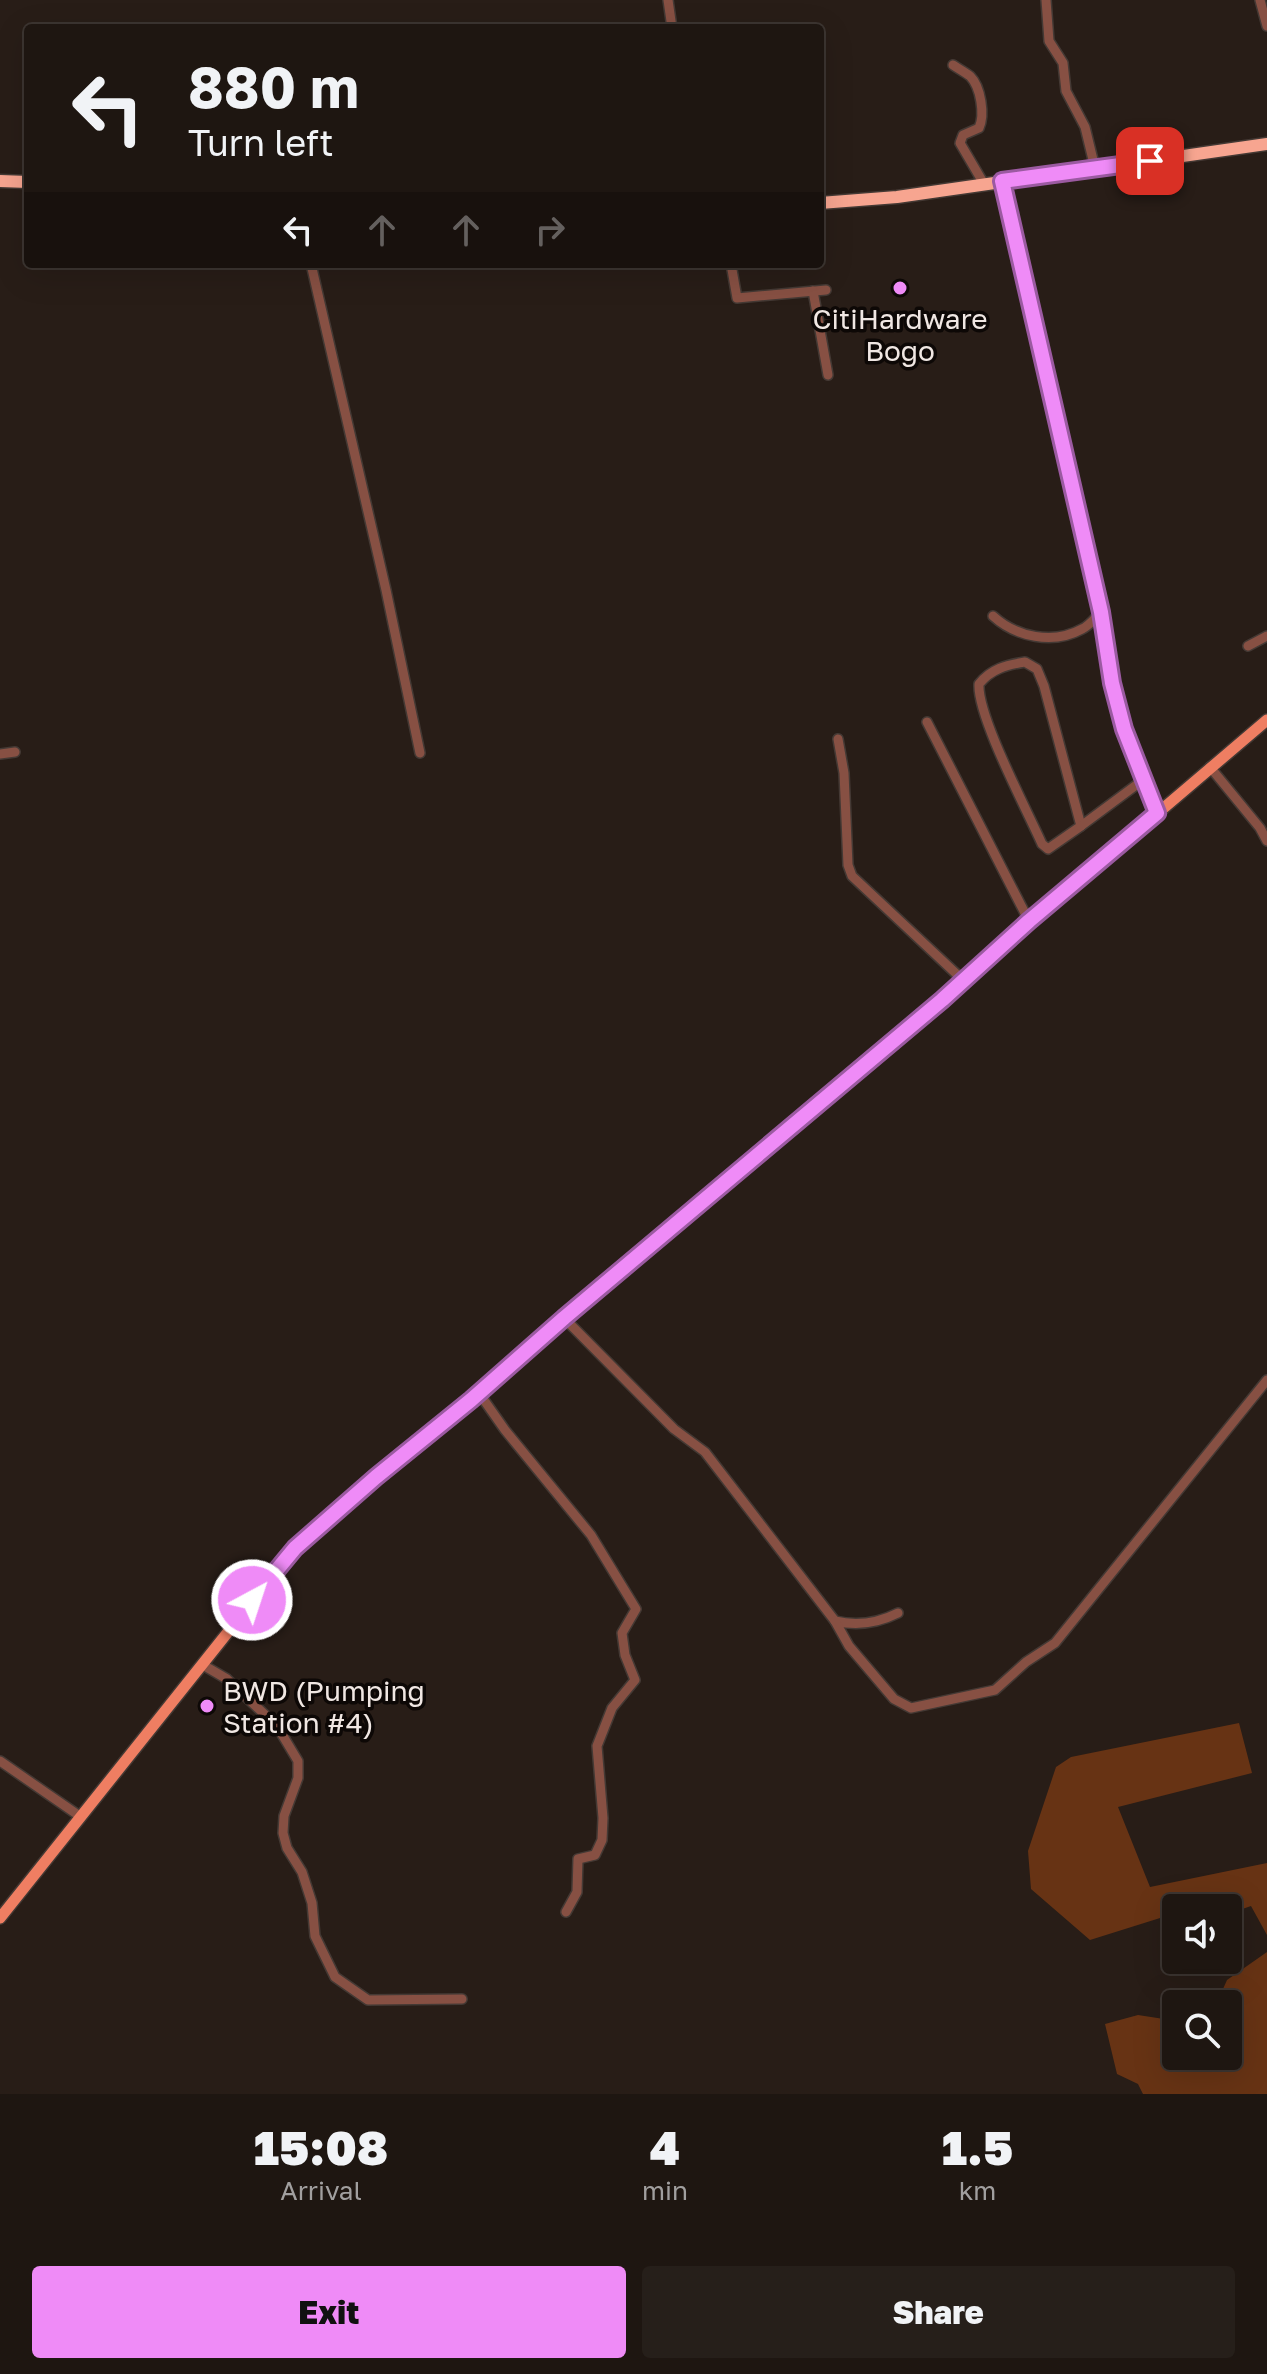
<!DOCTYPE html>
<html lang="en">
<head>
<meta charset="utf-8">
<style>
  :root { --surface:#1e1611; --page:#261f1a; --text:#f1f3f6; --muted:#a19f9f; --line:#3c3531; --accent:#ef8bf7 }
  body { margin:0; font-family:"Golos Text",sans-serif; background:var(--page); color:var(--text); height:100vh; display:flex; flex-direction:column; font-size:30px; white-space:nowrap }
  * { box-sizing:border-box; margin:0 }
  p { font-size:26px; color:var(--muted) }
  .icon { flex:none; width:44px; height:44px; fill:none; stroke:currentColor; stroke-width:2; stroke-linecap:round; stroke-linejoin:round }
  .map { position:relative; height:2094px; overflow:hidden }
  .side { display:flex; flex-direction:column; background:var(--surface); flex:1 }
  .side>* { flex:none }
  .banner { position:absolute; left:24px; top:24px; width:800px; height:244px; border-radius:8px; box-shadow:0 8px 32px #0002,0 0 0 2px var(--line); background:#1e1611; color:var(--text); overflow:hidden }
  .fabs { position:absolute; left:1162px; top:1894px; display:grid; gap:16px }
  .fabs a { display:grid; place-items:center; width:80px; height:80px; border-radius:8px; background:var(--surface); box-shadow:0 8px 32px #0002,0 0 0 2px var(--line); font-size:40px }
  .pin { position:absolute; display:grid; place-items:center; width:68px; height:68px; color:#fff; margin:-34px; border-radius:16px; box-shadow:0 4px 12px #0006 }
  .me { position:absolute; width:88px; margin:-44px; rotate:40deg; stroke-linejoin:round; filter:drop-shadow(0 0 6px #0008) }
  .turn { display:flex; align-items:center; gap:28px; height:168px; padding:0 32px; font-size:36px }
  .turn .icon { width:104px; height:104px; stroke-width:2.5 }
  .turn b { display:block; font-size:56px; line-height:68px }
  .lanes { display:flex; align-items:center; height:76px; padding:0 32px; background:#0003; justify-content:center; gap:40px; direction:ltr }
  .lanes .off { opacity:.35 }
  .eta { display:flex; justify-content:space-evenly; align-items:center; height:136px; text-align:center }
  .eta b { font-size:48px; font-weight:800; line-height:56px }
  .button { display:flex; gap:16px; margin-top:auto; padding:16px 32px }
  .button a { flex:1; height:92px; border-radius:8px; background:var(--accent); color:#111; font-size:32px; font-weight:800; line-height:92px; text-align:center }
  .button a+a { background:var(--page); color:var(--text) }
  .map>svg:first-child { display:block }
  .green { fill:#673314 }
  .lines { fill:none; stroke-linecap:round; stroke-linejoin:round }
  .minor-casing { stroke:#443934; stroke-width:12 }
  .major-casing { stroke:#443934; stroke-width:14 }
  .highway-casing { stroke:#443934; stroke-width:15 }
  .minor { stroke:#875043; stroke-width:9 }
  .major { stroke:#ef7e62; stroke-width:11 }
  .highway { stroke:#f7a590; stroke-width:12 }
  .route-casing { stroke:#9b5aa1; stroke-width:20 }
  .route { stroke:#ef8bf7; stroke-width:14 }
  .poi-dot { fill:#ef8bf7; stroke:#0d0806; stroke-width:3 }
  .labels { text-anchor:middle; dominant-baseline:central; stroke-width:7; stroke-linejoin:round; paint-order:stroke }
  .poi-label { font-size:28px; fill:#f0e7e3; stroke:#0d0806 }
</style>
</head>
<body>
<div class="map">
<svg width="1267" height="2094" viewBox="0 0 1267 2094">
  <rect width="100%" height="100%" fill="#281d17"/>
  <!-- green -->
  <g class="green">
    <polygon points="1239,1723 1252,1773 1118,1807 1150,1887 1267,1863 1267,1935 1251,1906 1228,1914 1228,1908 1176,1908 1176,1913 1090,1940 1031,1889 1028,1851 1056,1767 1071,1757"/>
    <polygon points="1267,1952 1267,2094 1143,2094 1138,2084 1117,2074 1105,2024 1138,2015 1164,2019 1176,2015 1176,2056 1228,2056 1228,2004 1205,2004 1219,1998 1227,1980"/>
  </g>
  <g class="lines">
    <!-- minor casing -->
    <g class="minor-casing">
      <g id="minor">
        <polyline points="668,0 672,28"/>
        <polyline points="1046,0 1049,41 1063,63 1066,91 1085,127 1095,168"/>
        <polyline points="1260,0 1267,26"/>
        <path d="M953,65C959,69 965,72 970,76C981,87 985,115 979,128L963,135L960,143L984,184"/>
        <polyline points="1002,181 1101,612 1112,683 1124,729 1157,813"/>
        <polyline points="311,264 386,590 420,753"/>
        <polyline points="731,264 737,298 826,290"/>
        <polyline points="813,291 828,375"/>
        <path d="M993,616C1016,637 1053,645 1082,629C1089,626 1095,618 1101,612"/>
        <polyline points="1248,646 1267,636"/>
        <path d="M1025,662L1037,669L1044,686L1081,826L1048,849L1042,844C1027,810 977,716 979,684C991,669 1006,665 1025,662Z"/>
        <polyline points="927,722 1029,921"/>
        <polyline points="838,739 844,773 848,865 852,876 964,981"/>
        <polyline points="0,754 15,752"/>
        <polyline points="1210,767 1260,828 1267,841"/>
        <polyline points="1081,826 1143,780"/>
        <path d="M564,1318L674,1429L705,1452L835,1621C856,1626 878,1623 898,1613"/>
        <polyline points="479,1393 505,1430 591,1535 636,1609 622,1633 625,1655 635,1680 612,1708 597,1746 603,1818 602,1840 595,1855 578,1859 577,1892 566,1912"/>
        <polyline points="835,1621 849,1646 894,1699 911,1708 995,1690 1026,1662 1055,1643 1267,1380"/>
        <polyline points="203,1665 227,1679 277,1726 298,1761 298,1778 284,1816 283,1833 287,1848 302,1872 312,1903 315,1936 335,1977 368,2000 462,1999"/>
        <polyline points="0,1761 81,1817"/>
      </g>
    </g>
    <!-- major casing -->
    <g class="major-casing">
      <polyline id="major" points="0,1918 295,1548 1267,720"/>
    </g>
    <!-- highway casing -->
    <g class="highway-casing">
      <g id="highway">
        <polyline points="0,181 28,182"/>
        <polyline points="820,203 897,197 1267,144"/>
      </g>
    </g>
    <!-- minor -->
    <use href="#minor" class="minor"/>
    <!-- major -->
    <use href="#major" class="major"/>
    <!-- highway -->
    <use href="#highway" class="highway"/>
  </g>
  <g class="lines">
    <!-- route casing -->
    <g class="route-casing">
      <polyline id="route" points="252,1600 295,1548 376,1477 471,1400 564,1318 942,1000 1029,921 1157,813 1124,729 1112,683 1101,612 1002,181 1150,161"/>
    </g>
    <!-- route -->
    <use href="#route" class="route"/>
  </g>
  <!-- markers -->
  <g class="poi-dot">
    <circle cx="900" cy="288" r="8"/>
    <circle cx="207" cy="1706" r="8"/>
  </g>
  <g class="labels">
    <!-- poi labels -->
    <g class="poi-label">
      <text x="900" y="318">CitiHardware<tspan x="900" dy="32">Bogo</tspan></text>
      <text x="223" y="1690" text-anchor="start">BWD (Pumping<tspan x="223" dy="32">Station #4)</tspan></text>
    </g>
  </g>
</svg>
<div class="fabs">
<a><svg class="icon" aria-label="sound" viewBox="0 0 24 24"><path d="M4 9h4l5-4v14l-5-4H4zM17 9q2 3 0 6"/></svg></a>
<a><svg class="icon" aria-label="search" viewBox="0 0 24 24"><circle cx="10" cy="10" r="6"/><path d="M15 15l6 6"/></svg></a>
</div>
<div class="pin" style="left:1150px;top:161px;background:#d93025"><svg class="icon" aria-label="arrive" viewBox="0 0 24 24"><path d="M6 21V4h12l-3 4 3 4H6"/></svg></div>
<svg class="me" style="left:252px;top:1600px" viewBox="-20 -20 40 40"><circle r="17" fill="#ef8bf7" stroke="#fff" stroke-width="3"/><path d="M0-11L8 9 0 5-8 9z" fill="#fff"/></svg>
<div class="banner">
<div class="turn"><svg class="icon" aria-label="left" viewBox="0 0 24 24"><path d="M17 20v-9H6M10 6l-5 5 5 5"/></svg><div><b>880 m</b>Turn left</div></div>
<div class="lanes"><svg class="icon" aria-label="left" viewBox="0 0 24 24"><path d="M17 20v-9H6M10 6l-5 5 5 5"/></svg><svg class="icon off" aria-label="ahead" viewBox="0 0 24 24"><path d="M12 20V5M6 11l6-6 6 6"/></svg><svg class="icon off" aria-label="ahead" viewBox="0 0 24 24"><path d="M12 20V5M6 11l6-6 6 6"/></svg><svg class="icon off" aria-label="right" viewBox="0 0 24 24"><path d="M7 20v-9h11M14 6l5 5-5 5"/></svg></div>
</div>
</div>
<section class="side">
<div class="eta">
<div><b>15:08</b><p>Arrival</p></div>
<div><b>4</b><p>min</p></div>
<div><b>1.5</b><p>km</p></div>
</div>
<div class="button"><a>Exit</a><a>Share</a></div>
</section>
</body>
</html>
